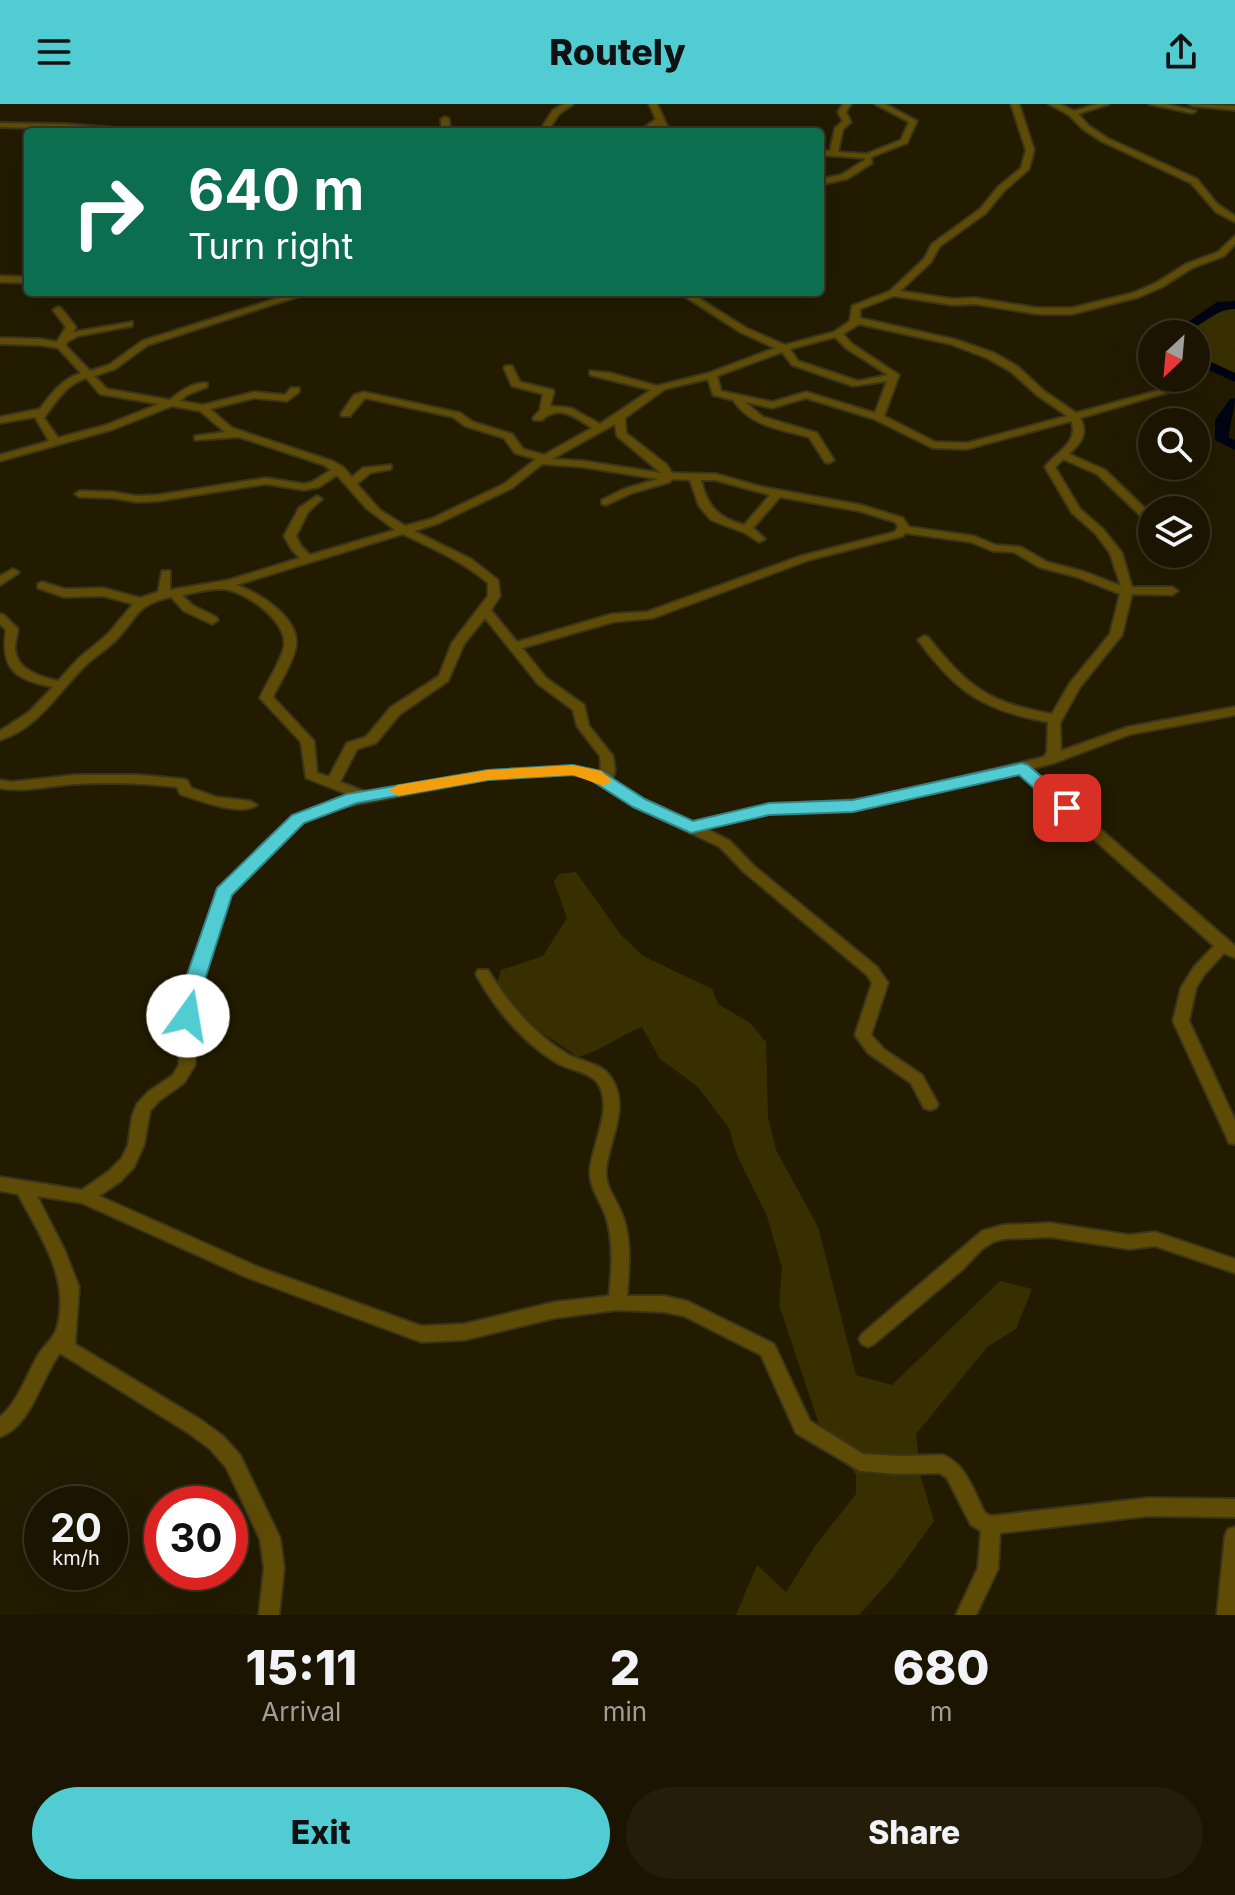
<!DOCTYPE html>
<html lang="en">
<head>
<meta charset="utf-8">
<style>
  :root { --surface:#1a1400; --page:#231d0a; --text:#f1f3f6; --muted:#9f9e99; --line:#383322; --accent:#51ccd3 }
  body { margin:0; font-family:Inter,sans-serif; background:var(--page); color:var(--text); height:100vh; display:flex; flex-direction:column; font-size:30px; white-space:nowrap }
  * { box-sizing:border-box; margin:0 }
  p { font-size:26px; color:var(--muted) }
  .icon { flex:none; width:44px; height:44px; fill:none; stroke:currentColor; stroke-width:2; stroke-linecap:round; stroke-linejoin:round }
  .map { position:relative; height:1511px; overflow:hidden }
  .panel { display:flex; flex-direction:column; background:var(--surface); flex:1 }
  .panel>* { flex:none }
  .hud { position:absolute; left:24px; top:24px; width:800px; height:168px; border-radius:8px; box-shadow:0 8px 32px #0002,0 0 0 2px var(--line); background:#0b6e4f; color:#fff; overflow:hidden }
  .needle { width:52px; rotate:206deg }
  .fabs { position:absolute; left:1138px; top:216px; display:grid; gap:16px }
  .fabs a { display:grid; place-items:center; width:72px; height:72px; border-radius:50%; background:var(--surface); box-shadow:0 8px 32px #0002,0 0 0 2px var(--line); font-size:40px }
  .speed { position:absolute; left:24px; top:1382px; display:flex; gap:16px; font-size:40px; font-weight:700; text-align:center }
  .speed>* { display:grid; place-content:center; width:104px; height:104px; border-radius:50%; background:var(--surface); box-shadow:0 8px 32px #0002,0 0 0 2px var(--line); line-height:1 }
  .speed small { font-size:20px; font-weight:400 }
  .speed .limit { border:12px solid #d22; background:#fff; color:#111 }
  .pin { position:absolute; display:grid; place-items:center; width:68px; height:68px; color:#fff; margin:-34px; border-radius:16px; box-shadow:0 4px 12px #0006 }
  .me { position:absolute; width:88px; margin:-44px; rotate:13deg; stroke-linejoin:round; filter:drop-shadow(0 0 6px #0008) }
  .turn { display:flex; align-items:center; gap:28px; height:168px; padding:0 32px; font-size:36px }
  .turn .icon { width:104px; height:104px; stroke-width:2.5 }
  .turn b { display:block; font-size:56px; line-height:68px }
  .eta { display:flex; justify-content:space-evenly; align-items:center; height:136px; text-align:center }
  .eta b { font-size:48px; font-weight:800; line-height:56px }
  .action { display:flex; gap:16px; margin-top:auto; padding:16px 32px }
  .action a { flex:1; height:92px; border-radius:48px; background:var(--accent); color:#111; font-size:32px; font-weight:800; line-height:92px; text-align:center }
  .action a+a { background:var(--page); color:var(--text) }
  header { display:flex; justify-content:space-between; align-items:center; height:104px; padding:0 32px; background:var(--accent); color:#111; font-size:36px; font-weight:800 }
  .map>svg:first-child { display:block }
  .green { fill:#382f00 }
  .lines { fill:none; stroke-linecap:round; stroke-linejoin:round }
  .river { fill:#000413; fill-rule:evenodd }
  .minor-casing { stroke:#3a341a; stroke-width:4 }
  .minor { fill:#5e4b06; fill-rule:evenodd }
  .route { fill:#51ccd3; stroke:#358589; stroke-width:2 }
  .slow { fill:#f59e0b }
</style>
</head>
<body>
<header><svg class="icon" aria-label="menu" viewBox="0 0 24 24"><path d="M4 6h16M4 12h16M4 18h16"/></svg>Routely<svg class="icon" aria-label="share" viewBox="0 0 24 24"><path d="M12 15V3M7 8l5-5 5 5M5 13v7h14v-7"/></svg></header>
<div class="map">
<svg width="1235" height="1511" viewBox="0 0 1235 1511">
  <rect width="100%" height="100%" fill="#221b00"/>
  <!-- green -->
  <g class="green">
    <polygon points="1229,202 1235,203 1235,271 1198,256 1196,230 1183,230"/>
    <path d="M576,768L621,831L643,852L712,885L718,900L750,919L766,938L768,1013L776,1046L818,1123L856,1271L892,1281L1000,1177L1032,1185L1016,1225L987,1243L916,1330L921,1374L934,1417L895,1471L859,1511H736L757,1461L786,1488L815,1442L856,1390V1371L819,1320L779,1201L782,1164L767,1112L737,1051L729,1024L697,982L660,955L642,923C619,932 603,946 578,953L532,922L497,880L501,866L543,852L567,814L554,778L559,770Z"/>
  </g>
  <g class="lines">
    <!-- river -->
    <g class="river">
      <path d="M1235,197V205C1210,205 1199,230 1171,230L1217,198Z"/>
      <polygon points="1196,251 1235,269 1235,278 1196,260"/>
      <path d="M1235,294C1235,308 1229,318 1229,334L1235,336V346L1215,336V316L1230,295Z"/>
    </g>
    <!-- minor casing -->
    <g class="minor-casing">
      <g id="minor">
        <polygon points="564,0 573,0 559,10 547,28 539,28 553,6"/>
        <polygon points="649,0 657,0 670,28 662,28 659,21 647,28 638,28 656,15"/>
        <polygon points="843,0 851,0 846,8 851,18 843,25 838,48 866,50 901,36 909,18 875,0 885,0 917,17 907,39 871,53 872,59 847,75 820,81 820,75 841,71 865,56 864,54 820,51 820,47 830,47 835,24 843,17 838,8"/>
        <path d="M1011,0H1019L1034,46L1029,65L1004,87L986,109L939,143L931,158L900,187L953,195L975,194L1037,204H1072L1133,189L1156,179L1186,160L1218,148L1235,132V140L1224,152L1192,164L1162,183L1139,193L1072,210H1037L975,200L953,201L894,192L860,205V214L957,236L994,249L1017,262L1044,287L1076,309L1164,285L1169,288L1080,314C1089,329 1081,339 1069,350L1105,366L1152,411V420L1148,419L1097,370L1063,355L1055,363L1080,405L1103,425L1122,449L1132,483H1172L1178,487L1172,491L1132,490L1122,531L1080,583L1060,619L1061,647L1128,623L1235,603V611L1131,630L1054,659L1031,665L1235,842V854L1224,849L1204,871L1196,884L1189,917L1235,1016V1040L1229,1039L1227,1034L1173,917L1181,884L1194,863L1214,842L1018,668L870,703L769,709L705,724L730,737L754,762L877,863L888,879L871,931L885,946L922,971L938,1000L936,1004L930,1006L924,1004L911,979L868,949L855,931L872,879L867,871L744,768L720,743L634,702L591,674L573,670L488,675L342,703L303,718L230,791L197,894L195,961L184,979L159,997L150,1007L144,1041L134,1063L121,1077L99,1092L258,1163L421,1222L464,1220L555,1198L609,1192C612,1167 614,1138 606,1113C601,1097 589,1084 590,1067C591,1041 616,1001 596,977C587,967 569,966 557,959C524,939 497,907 478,874L476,870L478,866H488C508,899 534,930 567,950C581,958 601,959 610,972C632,1003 608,1036 606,1067C605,1084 618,1097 623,1113C632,1137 629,1166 627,1192H664L687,1197L774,1240L810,1317L863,1350L899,1352L943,1351C966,1360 974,1388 985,1409L991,1412L1148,1394L1235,1395V1413L1148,1412L1000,1429L998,1465L976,1511H956L978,1464L981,1427L971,1421L947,1374L940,1369L899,1370L860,1367L796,1329L761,1251L684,1212L664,1208L617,1206L555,1214L464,1236L421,1238L246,1173L82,1099L37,1092L65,1147L79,1183L75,1240L201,1316L223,1332L240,1351L280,1434L284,1464L279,1511H259L264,1464L260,1435L226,1363L209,1344L187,1328L60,1249C41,1274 32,1321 0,1333V1313C17,1299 25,1275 36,1255C41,1244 54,1235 57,1224C71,1175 40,1132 18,1090L0,1087V1073L82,1086L109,1067L122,1054L128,1041L132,1013L137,1000L148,988L173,971L179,961L181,894L219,786L293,712L334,696L352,692L306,674L301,638L260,594C266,580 281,557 284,543C289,517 242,484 220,485C207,485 194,489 182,491L192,501L216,513L218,516L212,520L184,507L171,493C134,501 139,513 115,537C105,547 92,554 82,565C57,590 38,624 0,636V627L29,608L53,583C16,576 0,566 6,526L0,520V510L4,511L18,525C17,531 15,538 15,544C16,566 40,573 58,577L79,554L108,530L133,500L103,492L64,493L38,484V480L42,478L65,485L103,484L140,494L158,488L162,467H170V486L229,476L300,454L292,446L284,432L299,404L317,392L322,395L308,408L296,432L301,442L310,451L395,426L366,404L337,371L319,383L304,386L266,380L158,397L137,398L113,394L80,393L75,390L80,387L113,388L137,392L158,391L266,374L304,380L312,378L331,366L324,361L239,333L195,336V332L225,328L200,307L172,302L114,325L0,357V351L49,337L35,313L0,319V313L40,305C52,289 61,276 81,269L58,244L40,241L0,240V234L40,235L57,238L66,223L53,206L58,203L61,204L76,223L73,228L132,218V222L78,232L67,238L66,242L90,267L109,261L142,237L297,188H312L148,241L115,265L94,272L107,285L170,296C180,287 193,278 207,279V283L187,291L180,297L203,301L254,288L285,291L291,284H299V288L287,297L254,294L210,305L232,324L332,357L343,363L352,373L363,364L391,361V365L370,369L357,380L380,406L405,422L431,415L504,380L536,355L515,349L504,334L465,322L453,313L365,294L350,312H342L341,310L354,291L364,288L460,309L473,318L512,330L523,345L544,351L592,324C576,313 558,300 542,316H534L533,314L540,306L543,290L512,282L504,264L506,262H512L520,278L553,286L554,288L550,302L571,304L600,320L651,286L590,271V267L610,269L657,282L709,269L775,244L740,228L678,188H689L746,224L785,241L834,228L850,217L852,202L890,187L924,155L932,140L980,105L998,83L1021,64L1026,46ZM859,220L950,240L987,254L1010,267L1037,291L1067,312L967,339L935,338L884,312L899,271L852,240L843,230ZM835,233L846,244L888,271L858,277L798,257L790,245ZM782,248L792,261L853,282L887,277L875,309L806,288L772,298L721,287L717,272ZM86,274L100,290L159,300L106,321L58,334L44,314C56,298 65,281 86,274ZM708,275L713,291L733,296C750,322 781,326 809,333L825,358L829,359L834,356L817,329L763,313L745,298L772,304L806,294L874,315L933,344L967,345L1071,317C1080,338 1056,348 1045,363L1072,409L1095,429L1110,449L1121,482L1085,468L1047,458L1021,443L995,441L974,432L909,423L903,414L861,401L762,383L716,370L672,369L667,361L626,329L625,314L665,285ZM615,320L617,332L661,369L583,357L552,355ZM542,360L583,363L658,375L624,385L602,396V400L606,401L632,389L670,378L672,375L690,376L699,402L711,416L745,429L759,438L765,435L753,424L780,393L859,407L895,418L898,422L895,428L801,452L647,508L612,510L517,538L491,506L500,492L498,476L471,455L414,427L439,419L512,384ZM701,376H715L770,391L744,421C718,414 707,402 701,376ZM905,429L971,438L993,447L1014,448L1039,463L1077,473L1120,490L1110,530L1070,579L1052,610C988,599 968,583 928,533L924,532L918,536C957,589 983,606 1048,618L1047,648L1044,653L870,695L769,701L692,718L644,696L612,676L615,667L613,652L589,622L584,601L546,574L522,544L613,518L653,514L809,456L903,432ZM403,430C433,445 463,457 488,479V492L452,539L439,572L390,604L366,633L347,639L329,673L317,669L314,637L273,593C279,580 295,555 296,541C299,513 259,489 236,481ZM485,514L538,580L573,606L577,622L600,652L601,669L573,662L488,667L369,689L340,678L357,645L376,639L400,610L448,577L464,540Z"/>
        <polygon points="1049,0 1060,0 1074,7 1097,0 1109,0 1078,10 1089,22 1107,34 1197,75 1217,100 1235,112 1235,118 1216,108 1191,79 1101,37 1083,25 1069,11"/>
        <polygon points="1149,0 1166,0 1196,7 1192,9"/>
        <polygon points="1189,0 1235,2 1235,6 1193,2"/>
        <polygon points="445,13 449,15 450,28 442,28 441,15"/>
        <polygon points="0,19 65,20 140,26 144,28 0,23"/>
        <polygon points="820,101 824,104 824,108 820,108"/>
        <polygon points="0,172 28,173 28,179 0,178"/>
        <polygon points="13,465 19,468 17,470 0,481 0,472"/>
        <path d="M75,671H139L182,675L187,676L191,684L216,693L250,697L257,701C242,713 198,696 180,690L177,683C143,679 109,678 76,680C51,681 24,689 0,684V676L11,678Z"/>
        <polygon points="1050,1119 1129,1131 1155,1128 1235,1155 1235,1169 1155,1142 1129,1145 1050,1133 1003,1135 993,1138 982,1145 962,1166 874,1240 868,1243 862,1240 859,1235 862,1230 982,1127 1003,1121"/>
        <polygon points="1235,1423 1235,1511 1217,1511 1225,1432 1228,1425"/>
      </g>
    </g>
    <!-- minor -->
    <use href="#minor" class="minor"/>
  </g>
  <!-- route -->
  <polygon class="route" points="1022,659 1028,661 1073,700 1076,704 1073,708 1061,708 1019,671 853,708 769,711 691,729 633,703 589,675 573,671 488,676 357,699 304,719 232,791 199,894 195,917 181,917 178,912 179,894 217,784 292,711 347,690 488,666 573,661 601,667 645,695 693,717 769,699 853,696"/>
  <!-- slow -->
  <polygon class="slow" points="573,661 601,667 612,677 603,682 573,671 488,676 398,692 389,686 398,681 488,666"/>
</svg>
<div class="fabs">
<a><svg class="needle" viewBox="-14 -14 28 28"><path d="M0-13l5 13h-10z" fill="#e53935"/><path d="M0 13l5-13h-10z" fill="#9f9e99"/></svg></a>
<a><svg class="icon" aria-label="search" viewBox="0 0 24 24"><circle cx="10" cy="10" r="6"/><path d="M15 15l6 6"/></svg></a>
<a><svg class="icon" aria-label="layers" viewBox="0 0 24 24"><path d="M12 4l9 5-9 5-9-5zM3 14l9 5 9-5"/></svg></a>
</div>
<div class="speed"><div>20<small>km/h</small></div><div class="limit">30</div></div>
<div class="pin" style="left:1067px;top:704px;background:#d93025"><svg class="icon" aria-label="arrive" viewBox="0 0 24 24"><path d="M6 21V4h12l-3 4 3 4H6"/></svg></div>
<svg class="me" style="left:188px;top:912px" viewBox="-20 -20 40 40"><circle r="19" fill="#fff"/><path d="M0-13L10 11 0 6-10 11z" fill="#51ccd3"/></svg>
<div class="hud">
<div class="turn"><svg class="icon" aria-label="right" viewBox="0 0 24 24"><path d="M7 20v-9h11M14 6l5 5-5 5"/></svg><div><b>640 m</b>Turn right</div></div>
</div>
</div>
<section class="panel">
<div class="eta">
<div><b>15:11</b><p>Arrival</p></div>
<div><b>2</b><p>min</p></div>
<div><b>680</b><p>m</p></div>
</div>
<div class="action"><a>Exit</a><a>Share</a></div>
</section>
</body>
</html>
